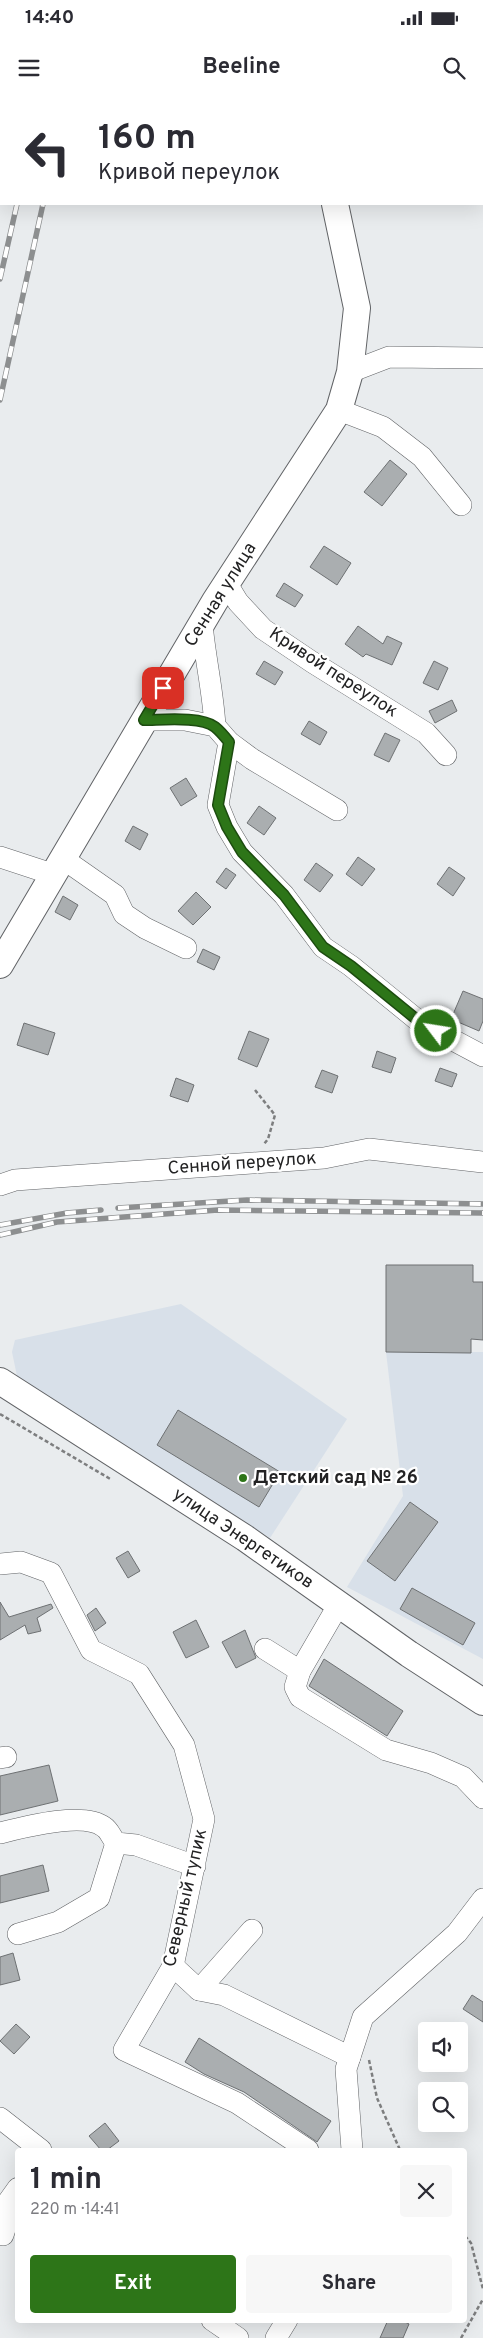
<!DOCTYPE html>
<html lang="en">
<head>
<meta charset="utf-8">
<style>
  :root { --surface:#fff; --page:#f7f7f7; --text:#2b2b33; --muted:#7c7c81; --accent:#2d7518 }
  body { margin:0; font-family:Overpass,sans-serif; background:var(--page); color:var(--text); height:100vh; display:flex; flex-direction:column; font-size:19px; white-space:nowrap }
  * { box-sizing:border-box; margin:0 }
  p { font-size:16px; color:var(--muted) }
  .icon { flex:none; width:28px; height:28px; fill:none; stroke:currentColor; stroke-width:2; stroke-linecap:round; stroke-linejoin:round }
  .map { position:relative; flex:1; overflow:hidden }
  .details { position:absolute; left:15px; top:2048px; width:452px; height:175px; display:flex; flex-direction:column; background:var(--surface); border-radius:5px; box-shadow:0 5px 20px #0002 }
  .details>* { flex:none }
  .top-card { position:absolute; left:0px; top:0px; width:484px; height:105px; box-shadow:0 5px 20px #0002; background:#fff; color:var(--text); overflow:hidden }
  .fabs { position:absolute; left:418px; top:1922px; display:grid; gap:10px }
  .fabs a { display:grid; place-items:center; width:50px; height:50px; border-radius:5px; background:var(--surface); box-shadow:0 5px 20px #0002; font-size:25px }
  .pin { position:absolute; display:grid; place-items:center; width:42px; height:42px; color:#fff; margin:-21px; border-radius:10px; box-shadow:0 2px 8px #0006 }
  .me { position:absolute; width:55px; margin:-28px; rotate:301deg; stroke-linejoin:round; filter:drop-shadow(0 0 4px #0008) }
  .turn { display:flex; align-items:center; gap:18px; height:105px; padding:0 15px; font-size:22px }
  .turn .icon { width:65px; height:65px; stroke-width:2.5 }
  .turn b { display:block; font-size:35px; line-height:42px }
  .round { display:grid; place-items:center; flex:none; width:52px; height:52px; border-radius:5px; background:var(--page) }
  .summary { display:flex; align-items:center; justify-content:space-between; height:85px; padding:0 15px }
  h1 { font-size:30px; font-weight:700; line-height:38px }
  .button { display:flex; gap:10px; margin-top:auto; padding:10px 15px }
  .button a { flex:1; height:58px; border-radius:5px; background:var(--accent); color:#fff; font-size:20px; font-weight:700; line-height:58px; text-align:center }
  .button a+a { background:var(--page); color:var(--text) }
  .status { display:flex; justify-content:space-between; align-items:center; height:35px; padding:0 25px; background:var(--surface); direction:ltr }
  .status svg { height:14px; fill:currentColor }
  header { display:flex; justify-content:space-between; align-items:center; height:65px; padding:0 15px; background:var(--surface); font-size:22px; font-weight:700 }
  .map>svg:first-child { display:block }
  .built { fill:#d8e0e9 }
  .building { fill:#aaaeb0; stroke:#6e7173 }
  .lines { fill:none; stroke-linecap:round; stroke-linejoin:round }
  .minor-casing { stroke:#616366; stroke-width:22 }
  .major-casing { stroke:#616366; stroke-width:28 }
  .path { stroke:#7d7e7f; stroke-width:2.5; stroke-dasharray:4 2.5; stroke-linecap:butt }
  .minor { stroke:#fff; stroke-width:21 }
  .major { stroke:#fff; stroke-width:26 }
  .rail-casing { stroke:#8d8f90; stroke-width:5.5 }
  .rail { stroke:#fff; stroke-width:4; stroke-dasharray:11; stroke-linecap:butt }
  .route-casing { stroke:#1d4c10; stroke-width:12 }
  .route { stroke:#2d7518; stroke-width:9 }
  .poi-dot { fill:#2d7518; stroke:#fff; stroke-width:2 }
  .labels { text-anchor:middle; dominant-baseline:central; stroke-width:4.5; stroke-linejoin:round; paint-order:stroke }
  .street-label { font-size:18px; fill:#232324; stroke:#fff }
  .poi-label { font-size:18px; font-weight:bold; fill:#232324; stroke:#fff; text-anchor:start }
</style>
</head>
<body>
<div class="status"><b>14:40</b><svg viewBox="0 0 49 12"><path d="M0 12V9h3v3zM5 12V6h3v6zM10 12V3h3v9zM15 12V0h3v12zM26 1h20v11H26zM47 4h2v5h-2z"/></svg></div>
<header><svg class="icon" aria-label="menu" viewBox="0 0 24 24"><path d="M4 6h16M4 12h16M4 18h16"/></svg>Beeline<svg class="icon" aria-label="search" viewBox="0 0 24 24"><circle cx="10" cy="10" r="6"/><path d="M15 15l6 6"/></svg></header>
<div class="map">
<svg width="483" height="2238" viewBox="0 0 483 2238">
  <rect width="100%" height="100%" fill="#e9ecee"/>
  <!-- built -->
  <g class="built">
    <polygon points="181,1204 347,1319 270,1438 17,1276 12,1252 15,1240"/>
    <polygon points="386,1252 483,1252 483,1559 347,1487 403,1396"/>
  </g>
  <!-- building -->
  <g class="building">
    <polygon points="390,360 407,374 382,406 364,392"/>
    <polygon points="324,446 351,463 337,485 310,467"/>
    <polygon points="284,483 303,495 295,507 276,496"/>
    <polygon points="358,526 383,544 387,536 402,543 392,565 366,554 363,557 345,544"/>
    <polygon points="264,561 283,572 275,585 256,574"/>
    <polygon points="434,561 448,568 438,590 423,583"/>
    <polygon points="452,600 457,611 435,623 429,611"/>
    <polygon points="309,621 327,632 320,645 301,634"/>
    <polygon points="385,633 400,640 389,662 374,655"/>
    <polygon points="186,678 197,696 181,706 170,688"/>
    <polygon points="259,706 276,718 264,735 247,723"/>
    <polygon points="133,726 148,734 140,750 125,741"/>
    <polygon points="358,757 375,769 362,786 346,774"/>
    <polygon points="316,763 333,775 320,792 304,780"/>
    <polygon points="449,767 465,778 453,796 437,784"/>
    <polygon points="226,768 236,775 226,789 216,782"/>
    <polygon points="196,792 211,807 193,825 178,811"/>
    <polygon points="63,796 78,805 70,820 55,812"/>
    <polygon points="203,849 220,857 214,870 197,862"/>
    <polygon points="463,891 483,899 483,921 479,931 451,919"/>
    <polygon points="24,923 55,933 48,955 17,945"/>
    <polygon points="249,931 269,939 257,967 238,959"/>
    <polygon points="377,951 396,958 391,973 372,967"/>
    <polygon points="440,968 457,974 452,987 435,981"/>
    <polygon points="322,970 338,976 332,993 315,987"/>
    <polygon points="176,978 194,985 188,1002 170,996"/>
    <polygon points="386,1165 473,1165 473,1182 483,1182 483,1240 471,1239 471,1253 386,1252"/>
    <polygon points="178,1310 280,1372 259,1407 157,1345"/>
    <polygon points="410,1402 438,1422 395,1481 367,1461"/>
    <polygon points="128,1451 140,1471 128,1478 116,1458"/>
    <polygon points="412,1488 475,1523 463,1545 400,1509"/>
    <polygon points="0,1502 9,1517 51,1504 53,1508 37,1518 41,1531 28,1534 25,1525 0,1540"/>
    <polygon points="96,1508 106,1523 95,1531 87,1515"/>
    <polygon points="196,1520 209,1547 186,1558 173,1532"/>
    <polygon points="245,1530 256,1558 236,1568 222,1542"/>
    <polygon points="324,1559 403,1611 387,1636 309,1586"/>
    <polygon points="49,1665 58,1701 0,1715 0,1676"/>
    <polygon points="43,1765 49,1791 0,1803 0,1776"/>
    <polygon points="13,1853 20,1880 0,1885 0,1857"/>
    <polygon points="472,1895 483,1902 483,1922 463,1909"/>
    <polygon points="16,1924 30,1937 14,1954 0,1941"/>
    <polygon points="199,1938 331,2021 317,2042 244,1992 204,1974 185,1962"/>
    <polygon points="105,2023 119,2041 107,2050 101,2050 89,2036"/>
    <polygon points="388,2220 401,2220 409,2224 403,2238 380,2238"/>
  </g>
  <g class="lines">
    <!-- minor casing -->
    <g class="minor-casing">
      <g id="minor">
        <polyline points="350,272 389,257 483,258"/>
        <polyline points="339,310 383,327 422,357 461,405"/>
        <polyline points="227,484 238,502 263,529 312,562 426,633 446,655"/>
        <path d="M202,524C205,558 213,591 215,626"/>
        <polyline points="144,620 185,620 215,626 229,642 252,659 337,710"/>
        <polyline points="229,642 218,705 227,727 242,752 284,795 323,847 351,866 421,923 483,956"/>
        <polyline points="0,757 52,774"/>
        <polyline points="62,758 115,795 124,814 145,828 186,848"/>
        <polyline points="0,1085 15,1080 324,1058 369,1049 483,1062"/>
        <polyline points="0,1464 21,1462 51,1473 91,1550 139,1574 184,1645 204,1719 173,1866 124,1950 237,2003 308,2050"/>
        <polyline points="339,1504 300,1571 295,1587 300,1597 386,1650 431,1663 463,1677 483,1698"/>
        <polyline points="265,1549 300,1571"/>
        <polyline points="0,1658 6,1657"/>
        <path d="M0,1733C24,1727 84,1711 104,1727C109,1730 112,1738 116,1743L136,1745L195,1766"/>
        <polyline points="18,1834 58,1822 99,1798 116,1743"/>
        <polyline points="173,1866 199,1890 224,1895 350,1957"/>
        <polyline points="199,1890 252,1830"/>
        <polyline points="0,2018 41,2050"/>
        <polyline points="352,2050 346,1969 363,1917 457,1833 483,1799"/>
        <polyline points="0,2113 18,2088"/>
        <polyline points="3,2135 6,2126 18,2108"/>
        <polyline points="212,2220 238,2238"/>
        <polyline points="276,2238 287,2220"/>
      </g>
    </g>
    <!-- major casing -->
    <g class="major-casing">
      <g id="major">
        <polyline points="313,0 313,1"/>
        <polyline points="0,865 215,501 339,310 350,272 357,208 335,104"/>
        <polyline points="0,1281 245,1438 409,1554 483,1602"/>
      </g>
    </g>
    <!-- path -->
    <g class="path">
      <polyline points="255,990 275,1015 268,1039 264,1044"/>
      <polyline points="0,1314 112,1380"/>
      <polyline points="369,1960 377,1998 400,2050"/>
      <polyline points="465,2136 471,2143 483,2189"/>
      <polyline points="461,2238 483,2199"/>
    </g>
    <!-- minor -->
    <use href="#minor" class="minor"/>
    <!-- major -->
    <use href="#major" class="major"/>
    <!-- rail casing -->
    <g class="rail-casing">
      <g id="rail">
        <polyline points="40,1 40,0"/>
        <polyline points="0,179 17,104"/>
        <polyline points="0,300 43,104"/>
        <polyline points="118,1108 247,1100 483,1104"/>
        <polyline points="0,1125 67,1113 101,1110"/>
        <polyline points="0,1135 57,1122 218,1110 483,1113"/>
      </g>
    </g>
    <!-- rail -->
    <use href="#rail" class="rail"/>
  </g>
  <g class="lines">
    <!-- route casing -->
    <g class="route-casing">
      <path id="route" d="M163,588L144,620C162,620 201,616 215,627C220,631 225,637 229,642L218,705L227,727L242,752L284,795L323,847L351,866L421,923L436,931"/>
    </g>
    <!-- route -->
    <use href="#route" class="route"/>
  </g>
  <!-- markers -->
  <circle class="poi-dot" cx="243" cy="1378" r="5"/>
  <g class="labels">
    <!-- street labels -->
    <g class="street-label">
      <text transform="translate(221 495) rotate(-58)">Сенная улица</text>
      <text transform="translate(333 573) rotate(33)">Кривой переулок</text>
      <text transform="translate(242 1064) rotate(-4)">Сенной переулок</text>
      <text transform="translate(243 1439) rotate(34)">улица Энергетиков</text>
      <text transform="translate(186 1798) rotate(-77)">Северный тупик</text>
    </g>
    <!-- poi labels -->
    <g class="poi-label">
      <text x="253" y="1378">Детский сад № 26</text>
    </g>
  </g>
</svg>
<div class="fabs">
<a><svg class="icon" aria-label="sound" viewBox="0 0 24 24"><path d="M4 9h4l5-4v14l-5-4H4zM17 9q2 3 0 6"/></svg></a>
<a><svg class="icon" aria-label="search" viewBox="0 0 24 24"><circle cx="10" cy="10" r="6"/><path d="M15 15l6 6"/></svg></a>
</div>
<div class="pin" style="left:163px;top:588px;background:#d93025"><svg class="icon" aria-label="arrive" viewBox="0 0 24 24"><path d="M6 21V4h12l-3 4 3 4H6"/></svg></div>
<svg class="me" style="left:436px;top:931px" viewBox="-20 -20 40 40"><circle r="17" fill="#2d7518" stroke="#fff" stroke-width="3"/><path d="M0-11L8 9 0 5-8 9z" fill="#fff"/></svg>
<div class="top-card">
<div class="turn"><svg class="icon" aria-label="left" viewBox="0 0 24 24"><path d="M17 20v-9H6M10 6l-5 5 5 5"/></svg><div><b>160 m</b>Кривой переулок</div></div>
</div>
<section class="details">
<div class="summary"><div><h1>1 min</h1><p>220 m · 14:41</p></div><a class="round"><svg class="icon" aria-label="close" viewBox="0 0 24 24"><path d="M6 6l12 12M18 6L6 18"/></svg></a></div>
<div class="button"><a>Exit</a><a>Share</a></div>
</section>
</div>
</body>
</html>
